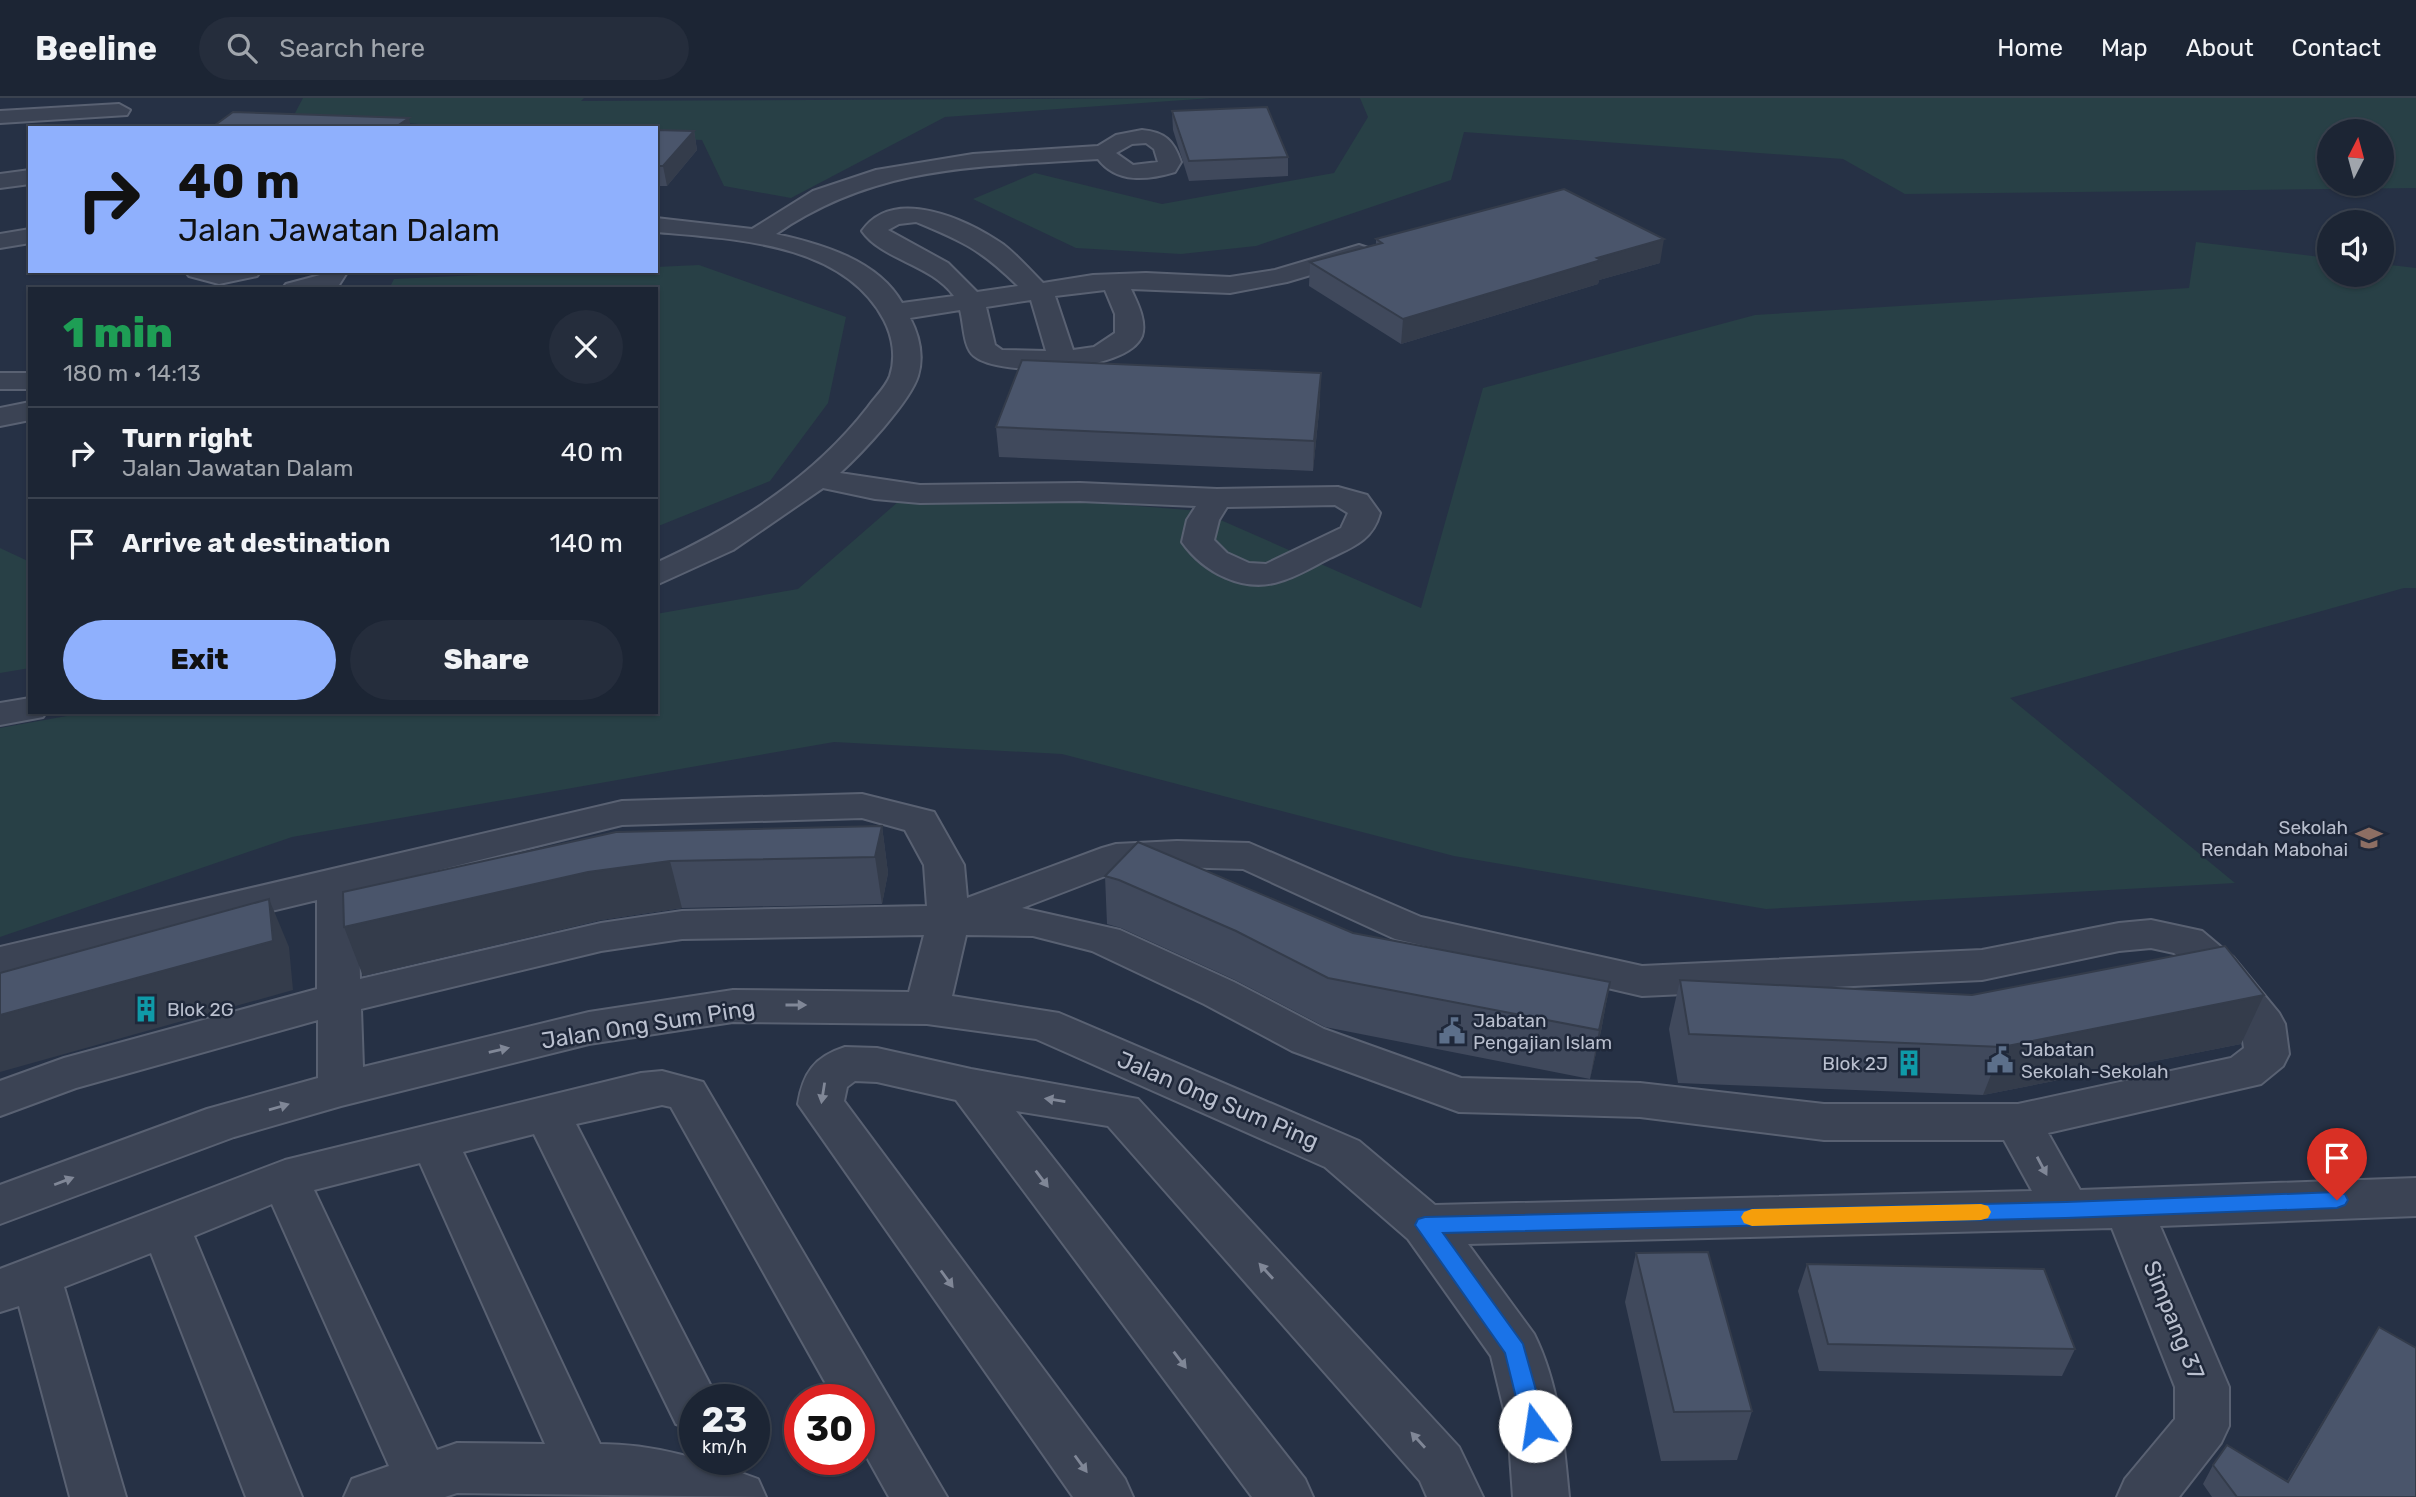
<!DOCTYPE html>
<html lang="en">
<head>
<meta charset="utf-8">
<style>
  :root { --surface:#1c2534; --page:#252d3c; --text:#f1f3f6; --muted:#a0a5ac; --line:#3a424f; --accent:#8fb0fd }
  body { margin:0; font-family:Rubik,sans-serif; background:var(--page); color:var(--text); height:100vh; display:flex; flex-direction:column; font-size:26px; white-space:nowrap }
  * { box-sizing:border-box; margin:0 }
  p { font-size:23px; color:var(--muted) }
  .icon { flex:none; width:38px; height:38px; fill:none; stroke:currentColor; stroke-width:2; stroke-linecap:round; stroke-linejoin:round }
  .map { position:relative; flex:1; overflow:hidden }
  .panel { position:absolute; left:28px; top:189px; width:630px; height:427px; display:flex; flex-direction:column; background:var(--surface); border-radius:0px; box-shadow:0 2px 5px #0004,0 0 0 2px var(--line) }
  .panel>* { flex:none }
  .top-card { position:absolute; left:28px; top:28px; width:630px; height:147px; border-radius:0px; box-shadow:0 2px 5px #0004,0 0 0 2px var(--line); background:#8fb0fd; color:#111; overflow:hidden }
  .needle { width:46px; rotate:6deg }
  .tools { position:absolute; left:2317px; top:21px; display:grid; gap:14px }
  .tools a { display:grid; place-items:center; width:77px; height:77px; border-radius:50%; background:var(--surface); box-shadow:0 2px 5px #0004,0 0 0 2px var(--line); font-size:35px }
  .speed { position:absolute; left:679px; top:1286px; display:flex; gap:14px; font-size:35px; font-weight:700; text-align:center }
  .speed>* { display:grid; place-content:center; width:91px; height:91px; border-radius:50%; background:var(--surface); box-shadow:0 2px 5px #0004,0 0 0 2px var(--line); line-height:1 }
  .speed small { font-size:18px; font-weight:400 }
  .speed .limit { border:10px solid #d22; background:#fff; color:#111 }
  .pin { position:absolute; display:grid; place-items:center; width:60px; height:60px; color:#fff; margin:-72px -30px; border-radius:50% 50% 50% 0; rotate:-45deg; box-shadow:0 0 7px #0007 }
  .pin .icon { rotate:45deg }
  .me { position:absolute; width:77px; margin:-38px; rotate:346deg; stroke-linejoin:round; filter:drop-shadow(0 0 5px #0008) }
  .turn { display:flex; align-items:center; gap:24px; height:147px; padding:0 35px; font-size:32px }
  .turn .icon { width:91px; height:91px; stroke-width:2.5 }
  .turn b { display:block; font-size:49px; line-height:60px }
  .round { display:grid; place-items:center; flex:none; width:74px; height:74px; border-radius:37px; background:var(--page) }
  .overview { display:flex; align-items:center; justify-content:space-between; height:119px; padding:0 35px }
  h1 { font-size:42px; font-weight:800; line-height:52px; color:#1e9e55 }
  .primary-button { display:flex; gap:14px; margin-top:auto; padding:14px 35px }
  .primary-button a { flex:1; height:80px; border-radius:42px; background:var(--accent); color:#111; font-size:28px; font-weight:800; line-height:80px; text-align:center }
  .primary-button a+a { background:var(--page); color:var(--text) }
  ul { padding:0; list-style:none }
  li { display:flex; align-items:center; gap:21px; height:91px; padding:0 35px; border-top:2px solid var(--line) }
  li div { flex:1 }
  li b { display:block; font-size:26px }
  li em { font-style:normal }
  header { display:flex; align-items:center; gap:42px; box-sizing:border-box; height:98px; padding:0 35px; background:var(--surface); border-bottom:2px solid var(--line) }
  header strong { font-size:33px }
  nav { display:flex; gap:38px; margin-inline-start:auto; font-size:24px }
  .search { width:490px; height:63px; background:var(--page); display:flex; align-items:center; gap:18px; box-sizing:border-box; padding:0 24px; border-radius:38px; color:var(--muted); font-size:26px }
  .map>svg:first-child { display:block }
  .green { fill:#284046; fill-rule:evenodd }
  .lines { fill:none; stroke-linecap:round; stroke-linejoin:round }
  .minor-casing { stroke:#596172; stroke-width:4 }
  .minor { fill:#3b4354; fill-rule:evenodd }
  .wall { fill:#40495c }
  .shaded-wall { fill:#343c4b }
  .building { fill:#4a556b; stroke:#343c4b; stroke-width:2 }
  .oneway { fill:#808797 }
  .route { fill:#1a73e8; stroke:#114b97; stroke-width:2 }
  .slow { fill:#f59e0b }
  .labels { text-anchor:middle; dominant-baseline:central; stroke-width:5; stroke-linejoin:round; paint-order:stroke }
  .poi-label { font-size:19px; fill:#b9bfce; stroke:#1f283a; text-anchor:start }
  .near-street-label { font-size:23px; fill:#b9bfce; stroke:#1f283a }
</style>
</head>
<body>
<header>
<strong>Beeline</strong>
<div class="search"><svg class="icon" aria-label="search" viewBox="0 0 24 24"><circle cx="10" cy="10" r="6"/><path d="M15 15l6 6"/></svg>Search here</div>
<nav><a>Home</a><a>Map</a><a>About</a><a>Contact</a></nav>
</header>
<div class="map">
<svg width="2416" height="1399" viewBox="0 0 2416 1399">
  <rect width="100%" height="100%" fill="#263145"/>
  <!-- green -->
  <g class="green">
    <polygon points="303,0 584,0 581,3 1212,0 945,19 791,100 724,88 702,42 656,40 656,30 473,30 294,17"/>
    <path d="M1360,0H2416V90L1905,96L1843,61L1464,34L1451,82L1256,148L1181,156L1076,150L973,101L1035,75L1162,106L1334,75L1368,19ZM2382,33V86H2329V33Z"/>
    <polygon points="2196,144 2329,160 2329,177 2382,177 2382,166 2416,170 2416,490 2404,490 2010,600 2235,785 1766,811 1454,758 1062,656 834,644 292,739 0,839 0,630 89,614 656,614 656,516 798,491 914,390 1200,413 1421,510 1483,290 1755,217 2189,190"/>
    <polygon points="699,167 846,219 828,305 770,383 656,429 656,191 389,191 394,181 561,173 656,173 656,169"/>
    <polygon points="0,450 30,464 30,570 0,575"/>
  </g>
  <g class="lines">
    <!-- minor casing -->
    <g class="minor-casing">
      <g id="minor">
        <polygon points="119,6 130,12 127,17 0,25 0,13"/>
        <path d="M1142,32C1165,34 1174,43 1181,64L1175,74C1148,82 1117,86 1098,61C979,69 878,66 776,136C821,146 878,162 902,205L954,198C931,166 882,162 862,133C894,87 968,122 1004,147C1018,158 1030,172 1043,185L1093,177L1146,175L1230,179L1275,172L1359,147L1368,150L1372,155L1368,160L1287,184L1230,195L1131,191C1137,204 1147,223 1142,238C1127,275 1001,280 974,258C963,249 964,226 960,212L910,220C919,237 924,258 918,278C910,304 861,356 840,375L920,387L1080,385L1217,391L1338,389L1367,397L1380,415C1373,442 1353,449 1330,460C1314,468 1298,478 1281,483C1244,496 1203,474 1182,444L1187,422L1196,408L1080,403L920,405L875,401L823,390L733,452L656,487V465C737,428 813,380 868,309C875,299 886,289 890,278C896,260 893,239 884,222C843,144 733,141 656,134V120L752,131L813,93L876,72L973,56L1098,48L1116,37ZM1146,45L1154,51L1158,64L1133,67L1116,55L1132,46ZM916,124C964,144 980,151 1018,188L977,194L948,165L888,132L899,126ZM1105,192L1115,216V235L1094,249L1073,252L1055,198ZM1031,202L1046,253L1002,252L995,247L986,209ZM1335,407L1348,415L1341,430L1266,466L1249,465L1227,455L1214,442L1219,422L1227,409Z"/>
        <polygon points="30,72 30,86 0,90 0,76"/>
        <polygon points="30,131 30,145 0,150 0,136"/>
        <polygon points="185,173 261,173 257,178 219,186 189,178"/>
        <polygon points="317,173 344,173 346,176 339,187 326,191 282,191 286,186 320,177"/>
        <rect x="0" y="275" width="30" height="16"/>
        <polygon points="30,304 30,322 0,328 0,310"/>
        <polygon points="30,600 30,614 46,614 43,619 0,627 0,605"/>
        <path d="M862,696L934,714L964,767L967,800L1102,750L1116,746L1177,743L1249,745L1421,819L1642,868L1982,852L2119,825L2151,822L2202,833L2233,859L2279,915L2285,926L2289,956L2283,968L2261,986L2048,1035L2080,1092L2416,1080V1118L2160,1128L2229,1289V1328L2221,1345L2179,1399H2117L2125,1381L2175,1321V1289L2112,1130L1468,1146L1534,1236C1559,1286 1564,1344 1569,1399H1513L1508,1328L1491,1258L1408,1141L1325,1069L1036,941L927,926L733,924L589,946L341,1008L234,1039L0,1126V1087L207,1011L318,980V922L76,990L0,1018V983L64,960L317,891V802L0,879V849L622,703ZM862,720L905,732L924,767L927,808L682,813L601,825L360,881L358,792L622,727ZM1177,769L1243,771L1395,841L1642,898L1982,882L2119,853L2151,850L2174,855L2203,881L2241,930L2244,950L2231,960L2018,1006H1824L1640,985L1461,980L1324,931L1234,884L1120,832L1022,810L1121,772ZM924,837L909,894L733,892L589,914L363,969L361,911L601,853L682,841ZM966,837L1033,838L1092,853L1204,906L1292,953L1459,1014L1640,1019L1824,1042H2004L2032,1093L1435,1107L1359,1043L1059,915L952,898Z"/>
        <path d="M845,949L877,950L971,971L1138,1001L1459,1349L1483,1399H1427L1420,1383L1108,1028L1016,1013L1305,1381L1313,1399H1252L956,1002L877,984L855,983L847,989L844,1003L1125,1381L1133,1399H1073L798,1006C803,975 814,959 845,949Z"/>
        <path d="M662,973L703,984L947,1399H889L859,1345V1302H835L671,1009L662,1007L576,1026L718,1302H695V1332L676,1326L534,1036L463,1054L600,1346C654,1346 707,1362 758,1381L766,1399L457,1395L445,1399H344L352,1381L389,1368L272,1106L194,1138L302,1399H246L151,1155L64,1189L126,1399H70L19,1208L0,1214V1171L285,1062L641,975ZM420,1065L545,1346L457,1345L437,1352L314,1092Z"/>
      </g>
    </g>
    <!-- minor -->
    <use href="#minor" class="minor"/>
  </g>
  <!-- wall -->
  <g class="wall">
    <polygon points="1172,13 1288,59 1288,78 1189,83 1173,32"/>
    <polygon points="656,32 694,33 697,52 667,88 656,88"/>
    <polygon points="1376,141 1660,165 1599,182 1598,186 1401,246 1309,188 1310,164 1376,146"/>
    <polygon points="1320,304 1313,373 999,359 996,329"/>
    <polygon points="882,728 888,775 882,806 682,810 601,822 363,878 343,794"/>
    <polygon points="1105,778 1353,835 1610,884 1601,933 1590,981 1325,929 1235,882 1121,830 1107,826"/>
    <polygon points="1680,882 2241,946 1983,997 1678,985 1669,931"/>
    <polygon points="1636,1155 1752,1313 1737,1362 1661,1363 1625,1204"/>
    <polygon points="1807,1166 2075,1251 2062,1278 1819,1273 1798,1193"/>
    <polygon points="2379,1229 2416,1399 2212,1399 2203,1386 2213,1367 2287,1383"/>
  </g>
  <!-- shaded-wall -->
  <g class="shaded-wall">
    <polygon points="409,20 411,30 394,30"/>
    <polygon points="694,33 697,52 667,88 663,68"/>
    <polygon points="1664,141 1660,165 1599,182 1598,186 1401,246 1403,221 1597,160"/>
    <polygon points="1321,275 1320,304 1313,373 1314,343"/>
    <polygon points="882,728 888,775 882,806 875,759"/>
    <polygon points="670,763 682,810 601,822 363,878 344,829 588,774"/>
    <polygon points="269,801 289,849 293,892 0,974 0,917"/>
    <polygon points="1610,884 1601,933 1590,981 1599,932"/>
    <polygon points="2264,897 2241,946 1983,997 2002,949"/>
  </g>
  <!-- building -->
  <g class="building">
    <polygon points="1267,9 1288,59 1189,63 1172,13"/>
    <polygon points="233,14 409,20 394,30 211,30"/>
    <polygon points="561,28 611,30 559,30"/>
    <polygon points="656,32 694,33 663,68 656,68"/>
    <polygon points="1564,91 1664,141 1597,160 1601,162 1403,221 1310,164 1382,145 1376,141"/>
    <polygon points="1022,262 1321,275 1314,343 996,329"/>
    <polygon points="882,728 875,759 670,763 588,774 344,829 343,794 616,734"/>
    <polygon points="1138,744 1353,835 1610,884 1599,932 1328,880 1236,833 1119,782 1105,778"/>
    <polygon points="269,801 273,843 0,917 0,875"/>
    <polygon points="2225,848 2264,897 2002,949 1689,936 1680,882 1972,897"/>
    <polygon points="1708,1154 1752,1313 1674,1314 1636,1155"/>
    <polygon points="1807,1166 2044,1171 2075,1251 1828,1246"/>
    <polygon points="2379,1229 2416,1250 2416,1399 2237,1399 2213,1367 2227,1347 2288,1384"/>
  </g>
  <!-- one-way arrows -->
  <defs><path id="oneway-solid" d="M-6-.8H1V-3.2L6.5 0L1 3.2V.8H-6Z" transform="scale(1.75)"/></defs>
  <g class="oneway">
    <use href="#oneway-solid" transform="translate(796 907)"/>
    <use href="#oneway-solid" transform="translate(499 952) rotate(-13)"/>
    <use href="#oneway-solid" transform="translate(823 995) rotate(99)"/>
    <use href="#oneway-solid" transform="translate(1055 1002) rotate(-171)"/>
    <use href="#oneway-solid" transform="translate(279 1009) rotate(-16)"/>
    <use href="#oneway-solid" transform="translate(2042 1068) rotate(62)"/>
    <use href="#oneway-solid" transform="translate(1042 1081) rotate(53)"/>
    <use href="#oneway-solid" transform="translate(64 1083) rotate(-21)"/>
    <use href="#oneway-solid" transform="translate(1266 1173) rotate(-132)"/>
    <use href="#oneway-solid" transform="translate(947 1181) rotate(54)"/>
    <use href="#oneway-solid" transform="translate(1180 1262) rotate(53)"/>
    <use href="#oneway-solid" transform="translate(1418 1342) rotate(-132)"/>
    <use href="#oneway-solid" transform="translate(1081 1366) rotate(54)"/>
  </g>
  <!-- route -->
  <polygon class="route" points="2337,1094 2345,1096 2348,1102 2345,1107 2337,1110 2066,1120 1443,1135 1523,1246 1546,1328 1542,1335 1535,1338 1527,1335 1523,1328 1505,1255 1415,1127 1418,1121 1425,1119 2066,1104"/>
  <!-- slow -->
  <polygon class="slow" points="1981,1106 1988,1108 1991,1114 1988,1120 1981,1122 1752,1128 1744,1125 1741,1119 1744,1114 1752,1111"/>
  <!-- icons -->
  <defs>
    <g id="school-bare" transform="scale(2.1)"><path d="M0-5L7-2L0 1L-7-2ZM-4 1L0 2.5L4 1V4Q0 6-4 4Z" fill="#8d6e63" stroke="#1f283a" stroke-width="2.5" paint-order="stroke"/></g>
    <g id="building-bare" transform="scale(2.1)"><path d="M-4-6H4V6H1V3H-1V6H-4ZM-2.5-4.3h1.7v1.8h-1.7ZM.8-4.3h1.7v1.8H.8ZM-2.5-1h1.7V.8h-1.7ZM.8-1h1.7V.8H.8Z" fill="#0f9aa8" stroke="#1f283a" stroke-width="2.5" paint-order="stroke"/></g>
    <g id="civic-bare" transform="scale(2.1)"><path d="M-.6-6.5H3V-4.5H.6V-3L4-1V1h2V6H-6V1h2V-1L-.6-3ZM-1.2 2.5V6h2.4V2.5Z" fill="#5c6f8a" stroke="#1f283a" stroke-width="2.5" paint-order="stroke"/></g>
  </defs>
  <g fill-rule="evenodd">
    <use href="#school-bare" x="2369" y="740"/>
    <use href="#building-bare" x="146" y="911"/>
    <use href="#civic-bare" x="1452" y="933"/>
    <use href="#civic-bare" x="2000" y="962"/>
    <use href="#building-bare" x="1909" y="965"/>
  </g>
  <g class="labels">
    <!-- poi labels -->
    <g class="poi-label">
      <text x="2348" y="729" text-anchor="end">Sekolah<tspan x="2348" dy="22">Rendah Mabohai</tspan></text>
      <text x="167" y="911">Blok 2G</text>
      <text x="1473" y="922">Jabatan<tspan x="1473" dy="22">Pengajian Islam</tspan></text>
      <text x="2021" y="951">Jabatan<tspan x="2021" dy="22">Sekolah-Sekolah</tspan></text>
      <text x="1888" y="965" text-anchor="end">Blok 2J</text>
    </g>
    <!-- near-street labels -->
    <g class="near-street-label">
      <text transform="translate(648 926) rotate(-9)">Jalan Ong Sum Ping</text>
      <text transform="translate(1218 1002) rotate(23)">Jalan Ong Sum Ping</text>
      <text transform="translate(2174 1222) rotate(68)">Simpang 37</text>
    </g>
  </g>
</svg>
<div class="tools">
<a><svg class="needle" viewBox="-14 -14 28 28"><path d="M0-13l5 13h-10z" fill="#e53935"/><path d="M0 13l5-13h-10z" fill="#a0a5ac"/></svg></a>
<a><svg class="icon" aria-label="sound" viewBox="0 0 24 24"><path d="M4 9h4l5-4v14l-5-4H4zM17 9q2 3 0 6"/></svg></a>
</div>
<div class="speed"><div>23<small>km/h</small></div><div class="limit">30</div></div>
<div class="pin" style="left:2337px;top:1102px;background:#d93025"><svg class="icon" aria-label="arrive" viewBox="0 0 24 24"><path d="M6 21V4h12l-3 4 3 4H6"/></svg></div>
<svg class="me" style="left:1535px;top:1328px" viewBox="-20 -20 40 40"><circle r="19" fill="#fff"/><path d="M0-13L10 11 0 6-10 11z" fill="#1a73e8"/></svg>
<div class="top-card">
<div class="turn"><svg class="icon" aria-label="right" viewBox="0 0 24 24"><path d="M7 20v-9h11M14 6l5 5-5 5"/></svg><div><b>40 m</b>Jalan Jawatan Dalam</div></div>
</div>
<section class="panel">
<div class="overview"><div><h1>1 min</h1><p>180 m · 14:13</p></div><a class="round"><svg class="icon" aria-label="close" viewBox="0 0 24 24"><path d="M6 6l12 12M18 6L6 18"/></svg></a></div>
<ul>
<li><svg class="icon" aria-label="right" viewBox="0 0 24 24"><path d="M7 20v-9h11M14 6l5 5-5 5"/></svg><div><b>Turn right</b><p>Jalan Jawatan Dalam</p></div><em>40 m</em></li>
<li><svg class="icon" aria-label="arrive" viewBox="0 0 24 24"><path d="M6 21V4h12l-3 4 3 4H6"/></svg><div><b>Arrive at destination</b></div><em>140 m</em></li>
</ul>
<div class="primary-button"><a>Exit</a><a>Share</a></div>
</section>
</div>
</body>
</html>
